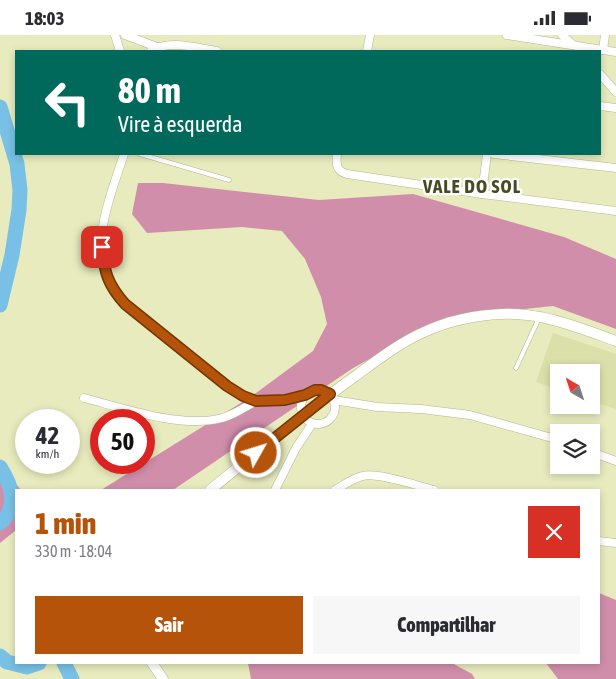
<!DOCTYPE html>
<html lang="pt">
<head>
<meta charset="utf-8">
<style>
  :root { --surface:#fff; --page:#f7f7f7; --text:#2b2b33; --muted:#7c7c81; --accent:#b45309 }
  body { margin:0; font-family:"Asap Condensed",sans-serif; background:var(--page); color:var(--text); height:100vh; display:flex; flex-direction:column; font-size:19px; white-space:nowrap }
  * { box-sizing:border-box; margin:0 }
  p { font-size:16px; color:var(--muted) }
  .icon { flex:none; width:28px; height:28px; fill:none; stroke:currentColor; stroke-width:2; stroke-linecap:round; stroke-linejoin:round }
  .map { position:relative; flex:1; overflow:hidden }
  .sheet { position:absolute; left:15px; top:454px; width:585px; height:175px; display:flex; flex-direction:column; background:var(--surface); border-radius:0px; box-shadow:0 2px 8px #0003 }
  .sheet>* { flex:none }
  .guide { position:absolute; left:15px; top:15px; width:586px; height:105px; border-radius:0px; box-shadow:0 2px 8px #0003; background:#00695c; color:#fff; overflow:hidden }
  .needle { width:32px; rotate:321deg }
  .tools { position:absolute; left:550px; top:329px; display:grid; gap:10px }
  .tools a { display:grid; place-items:center; width:50px; height:50px; border-radius:0px; background:var(--surface); box-shadow:0 2px 8px #0003; font-size:25px }
  .speed { position:absolute; left:15px; top:374px; display:flex; gap:10px; font-size:25px; font-weight:700; text-align:center }
  .speed>* { display:grid; place-content:center; width:65px; height:65px; border-radius:50%; background:var(--surface); box-shadow:0 2px 8px #0003; line-height:1 }
  .speed small { font-size:12px; font-weight:400 }
  .speed .limit { border:8px solid #d22; background:#fff; color:#111 }
  .pin { position:absolute; display:grid; place-items:center; width:42px; height:42px; color:#fff; margin:-21px; border-radius:10px; box-shadow:0 2px 8px #0006 }
  .me { position:absolute; width:55px; margin:-28px; rotate:51deg; stroke-linejoin:round; filter:drop-shadow(0 0 4px #0008) }
  .turn { display:flex; align-items:center; gap:18px; height:105px; padding:0 20px; font-size:22px }
  .turn .icon { width:65px; height:65px; stroke-width:2.5 }
  .turn b { display:block; font-size:35px; line-height:42px }
  .round { display:grid; place-items:center; flex:none; width:52px; height:52px; border-radius:0px; background:var(--page) }
  .head { display:flex; align-items:center; justify-content:space-between; height:85px; padding:0 20px }
  h1 { font-size:30px; font-weight:800; line-height:38px; color:var(--accent) }
  .cta { display:flex; gap:10px; margin-top:auto; padding:10px 20px }
  .cta a { flex:1; height:58px; border-radius:0px; background:var(--accent); color:#fff; font-size:20px; font-weight:800; line-height:58px; text-align:center }
  .cta a+a { background:var(--page); color:var(--text) }
  .status { display:flex; justify-content:space-between; align-items:center; height:35px; padding:0 25px; background:var(--surface); direction:ltr }
  .status svg { height:14px; fill:currentColor }
  .map>svg:first-child { display:block }
  .built { fill:#dbe0aa }
  .forest { fill:#d18eab }
  .lines { fill:none; stroke-linecap:round; stroke-linejoin:round }
  .river { stroke:#78c0e6; stroke-width:15 }
  .service-casing { stroke:#b4b88c; stroke-width:5 }
  .minor-casing { stroke:#b4b88c; stroke-width:9 }
  .secondary-casing { stroke:#b4b88c; stroke-width:11 }
  .service { stroke:#fff; stroke-width:4 }
  .minor { stroke:#fff; stroke-width:8 }
  .secondary { stroke:#fff; stroke-width:10 }
  .route-casing { stroke:#753606; stroke-width:12 }
  .route { stroke:#b45309; stroke-width:9 }
  .labels { text-anchor:middle; dominant-baseline:central; stroke-width:4.5; stroke-linejoin:round; paint-order:stroke }
  .district-label { font-size:19px; font-weight:bold; letter-spacing:1px; fill:#484b22; stroke:#fff }
</style>
</head>
<body>
<div class="status"><b>18:03</b><svg viewBox="0 0 49 12"><path d="M0 12V9h3v3zM5 12V6h3v6zM10 12V3h3v9zM15 12V0h3v12zM26 1h20v11H26zM47 4h2v5h-2z"/></svg></div>
<div class="map">
<svg width="616" height="644" viewBox="0 0 616 644">
  <rect width="100%" height="100%" fill="#e7ebbd"/>
  <!-- built -->
  <polygon class="built" points="553,298 616,319 616,374 591,366 591,338 559,338 559,355 536,347"/>
  <!-- forest -->
  <g class="forest">
    <polygon points="138,148 163,148 319,165 413,159 564,202 616,224 616,294 553,271 447,282 353,333 173,455 101,455 252,361 313,316 327,289 321,262 305,224 282,196 242,192 147,198 132,179"/>
    <polygon points="0,430 21,455 16,455 16,495 0,508"/>
    <polygon points="599,558 616,565 616,644 558,644 546,628 599,628"/>
    <polygon points="248,628 452,628 472,639 475,644 251,644"/>
  </g>
  <g class="lines">
    <!-- river -->
    <g class="river">
      <polyline points="0,72 17,129 20,155 19,175 12,220 0,270"/>
      <path d="M0,432C11,449 20,472 0,488"/>
      <polyline points="0,621 7,627 27,632 39,628"/>
      <polyline points="64,628 72,644"/>
    </g>
    <!-- service casing -->
    <g class="service-casing">
      <g id="service">
        <polyline points="140,119 229,145"/>
        <polyline points="516,333 539,283"/>
      </g>
    </g>
    <!-- minor casing -->
    <g class="minor-casing">
      <g id="minor">
        <polyline points="115,0 120,16"/>
        <polyline points="125,0 157,12"/>
        <polyline points="507,0 616,17"/>
        <polyline points="562,0 572,9"/>
        <polyline points="603,15 605,0"/>
        <path d="M151,16C168,4 197,13 217,16"/>
        <polyline points="367,16 370,0"/>
        <polyline points="600,39 616,57"/>
        <polyline points="600,71 616,73"/>
        <path d="M124,119C111,160 92,200 107,244C110,254 118,262 125,269L209,338L243,361L256,366H271L305,360"/>
        <path d="M337,119C336,129 336,136 347,139L482,159L616,176"/>
        <polyline points="494,119 616,133"/>
        <polyline points="482,159 487,119"/>
        <circle cx="318" cy="372" r="17"/>
        <path d="M84,363C123,373 182,394 222,383C234,380 245,372 256,366"/>
        <polyline points="334,365 377,372 421,374 470,380 559,405"/>
        <polyline points="591,417 616,426"/>
        <polyline points="275,455 296,413 312,389"/>
        <path d="M335,455C344,450 353,443 363,441C378,437 418,451 434,455"/>
        <polyline points="599,506 616,508"/>
      </g>
    </g>
    <!-- secondary casing -->
    <g class="secondary-casing">
      <g id="secondary">
        <path d="M210,455C257,417 304,378 354,342C376,326 399,308 424,297C448,286 475,280 502,279C541,277 580,293 616,306"/>
        <polyline points="152,628 163,644"/>
      </g>
    </g>
    <!-- service -->
    <use href="#service" class="service"/>
    <!-- minor -->
    <use href="#minor" class="minor"/>
    <!-- secondary -->
    <use href="#secondary" class="secondary"/>
  </g>
  <g class="lines">
    <!-- route casing -->
    <g class="route-casing">
      <path id="route" d="M102,212C104,237 108,250 125,269L227,351L243,361L256,366L285,365L305,360L315,355H321L330,359L256,418"/>
    </g>
    <!-- route -->
    <use href="#route" class="route"/>
  </g>
  <g class="labels">
    <!-- district labels -->
    <g class="district-label">
      <text x="472" y="151">VALE DO SOL</text>
    </g>
  </g>
</svg>
<div class="tools">
<a><svg class="needle" viewBox="-14 -14 28 28"><path d="M0-13l5 13h-10z" fill="#e53935"/><path d="M0 13l5-13h-10z" fill="#7c7c81"/></svg></a>
<a><svg class="icon" aria-label="layers" viewBox="0 0 24 24"><path d="M12 4l9 5-9 5-9-5zM3 14l9 5 9-5"/></svg></a>
</div>
<div class="speed"><div>42<small>km/h</small></div><div class="limit">50</div></div>
<div class="pin" style="left:102px;top:212px;background:#d93025"><svg class="icon" aria-label="arrive" viewBox="0 0 24 24"><path d="M6 21V4h12l-3 4 3 4H6"/></svg></div>
<svg class="me" style="left:256px;top:418px" viewBox="-20 -20 40 40"><circle r="17" fill="#b45309" stroke="#fff" stroke-width="3"/><path d="M0-11L8 9 0 5-8 9z" fill="#fff"/></svg>
<div class="guide">
<div class="turn"><svg class="icon" aria-label="left" viewBox="0 0 24 24"><path d="M17 20v-9H6M10 6l-5 5 5 5"/></svg><div><b>80 m</b>Vire à esquerda</div></div>
</div>
<section class="sheet">
<div class="head"><div><h1>1 min</h1><p>330 m · 18:04</p></div><a class="round" style="background:#d93025;color:#fff"><svg class="icon" aria-label="close" viewBox="0 0 24 24"><path d="M6 6l12 12M18 6L6 18"/></svg></a></div>
<div class="cta"><a>Sair</a><a>Compartilhar</a></div>
</section>
</div>
</body>
</html>
